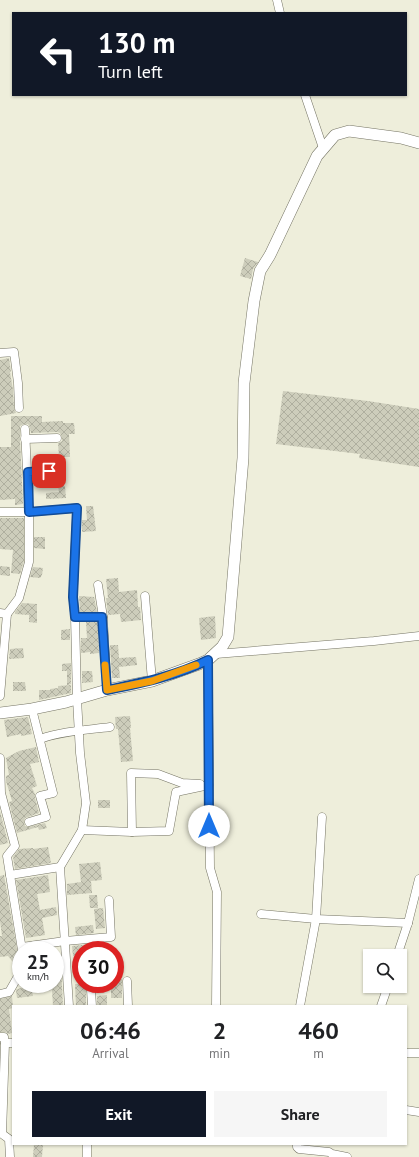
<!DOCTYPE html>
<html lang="en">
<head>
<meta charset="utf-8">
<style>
  :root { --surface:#fff; --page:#f6f6f6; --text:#202124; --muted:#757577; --accent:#111827 }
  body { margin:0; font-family:"PT Sans",sans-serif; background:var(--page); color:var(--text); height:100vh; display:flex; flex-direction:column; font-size:15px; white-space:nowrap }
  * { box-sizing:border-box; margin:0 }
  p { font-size:13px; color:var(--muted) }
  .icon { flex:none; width:22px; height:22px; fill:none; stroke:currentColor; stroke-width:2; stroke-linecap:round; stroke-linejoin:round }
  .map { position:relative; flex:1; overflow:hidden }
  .side { position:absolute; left:12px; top:1005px; width:395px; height:140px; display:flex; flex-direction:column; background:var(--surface); border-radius:0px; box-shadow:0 1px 3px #0004 }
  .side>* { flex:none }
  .hud { position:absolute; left:12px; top:12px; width:395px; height:84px; border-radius:0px; box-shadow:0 1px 3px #0004; background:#111827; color:#fff; overflow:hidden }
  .controls { position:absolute; left:363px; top:949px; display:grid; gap:8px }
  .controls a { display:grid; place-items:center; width:44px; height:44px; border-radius:0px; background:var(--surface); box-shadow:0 1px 3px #0004; font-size:20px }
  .speed { position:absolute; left:12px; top:941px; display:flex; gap:8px; font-size:20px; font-weight:700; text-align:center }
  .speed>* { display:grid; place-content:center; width:52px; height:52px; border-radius:50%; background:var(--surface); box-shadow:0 1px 3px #0004; line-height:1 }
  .speed small { font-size:10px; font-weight:400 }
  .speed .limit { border:6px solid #d22; background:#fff; color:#111 }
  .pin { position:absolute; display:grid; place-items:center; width:34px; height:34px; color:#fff; margin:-17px; border-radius:8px; box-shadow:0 2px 6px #0006 }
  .me { position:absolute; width:44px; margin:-22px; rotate:0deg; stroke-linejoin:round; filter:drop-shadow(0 0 3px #0008) }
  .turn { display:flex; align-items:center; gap:14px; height:84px; padding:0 20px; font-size:18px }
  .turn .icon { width:52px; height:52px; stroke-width:2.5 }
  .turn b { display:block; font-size:28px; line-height:34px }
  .eta { display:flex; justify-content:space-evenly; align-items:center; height:68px; text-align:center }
  .eta b { font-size:24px; font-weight:700; line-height:28px }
  .button { display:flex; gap:8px; margin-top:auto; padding:8px 20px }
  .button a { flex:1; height:46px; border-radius:0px; background:var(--accent); color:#fff; font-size:16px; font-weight:700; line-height:46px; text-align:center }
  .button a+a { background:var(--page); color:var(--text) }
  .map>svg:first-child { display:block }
  .building { fill:url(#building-cross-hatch) }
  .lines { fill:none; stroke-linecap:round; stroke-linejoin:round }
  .minor-casing { stroke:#757464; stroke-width:9 }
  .secondary-casing { stroke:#757464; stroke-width:12 }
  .minor { stroke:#fff; stroke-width:8 }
  .secondary { stroke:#fff; stroke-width:11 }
  .route-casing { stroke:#114b97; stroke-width:10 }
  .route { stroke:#1a73e8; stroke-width:7 }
  .slow { stroke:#f59e0b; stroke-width:7 }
</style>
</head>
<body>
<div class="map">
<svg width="419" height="1157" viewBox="0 0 419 1157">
  <defs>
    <pattern id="building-cross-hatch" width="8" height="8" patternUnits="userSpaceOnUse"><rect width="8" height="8" fill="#cdcdbb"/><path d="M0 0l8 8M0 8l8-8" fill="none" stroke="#afaf9f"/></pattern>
  </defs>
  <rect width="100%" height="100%" fill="#eeeedb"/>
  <!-- building -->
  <g class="building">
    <polygon points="245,258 258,262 253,269 251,279 240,276"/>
    <polygon points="9,358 11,372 10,372 13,390 14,408 16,413 0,416 0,360"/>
    <polygon points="283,391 368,401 419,409 419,467 359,458 360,454 276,444"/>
    <polygon points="11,416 42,416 42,422 63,421 63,423 74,423 75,434 69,434 70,457 59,457 58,443 62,441 62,438 60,433 57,432 31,433 30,428 28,424 24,424 20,426 20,439 23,504 15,505 15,499 0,500 0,447 11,447"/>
    <polygon points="58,486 65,486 66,498 46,499 46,493 59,492"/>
    <polygon points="86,506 93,506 96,531 82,532 82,520 87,520"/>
    <polygon points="0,518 24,518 24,561 20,574 11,573 13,550 0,549"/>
    <polygon points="34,537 45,537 45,549 34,548"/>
    <polygon points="0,566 10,567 10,576 0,575"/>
    <polygon points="33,567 43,568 42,575 40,578 30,577"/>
    <polygon points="118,578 119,592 137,590 138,607 140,607 141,620 121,622 120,614 108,615 106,598 108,598 106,579"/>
    <polygon points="79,596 94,597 97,612 80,612"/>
    <polygon points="22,603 37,604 37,623 29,622 29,615 15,614 15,612"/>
    <polygon points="215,616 216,638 201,640 199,618"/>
    <polygon points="86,622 98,622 99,653 90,654 90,652 81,653 81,638 87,638"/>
    <polygon points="70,629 70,640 61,640 61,630"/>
    <polygon points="110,645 118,645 119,658 136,657 137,665 119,667 120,678 112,678"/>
    <polygon points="23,648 24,658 9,659 10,649"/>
    <polygon points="71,663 71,684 67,685 67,671 62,671 62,664"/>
    <polygon points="82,671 92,671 93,682 82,683"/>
    <polygon points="13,682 25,682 26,691 13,691"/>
    <polygon points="71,685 71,693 39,700 39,690 50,690 50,689 58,688 58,686"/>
    <polygon points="130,716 131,728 130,728 133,761 121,762 118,729 116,729 115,717"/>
    <polygon points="28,717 32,734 21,736 21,734 7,737 4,720"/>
    <polygon points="36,747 39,762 30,764 37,786 32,788 35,794 35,798 39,813 25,818 24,823 25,826 28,827 45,823 47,828 39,830 38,827 17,833 9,802 12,801 6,781 6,776 9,775 6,758 19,751"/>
    <rect x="98" y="800" width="12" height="8"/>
    <polygon points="0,811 8,843 0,845"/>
    <polygon points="48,847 51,863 15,869 13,857 19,849 33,848 33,849"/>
    <polygon points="100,862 102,880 91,881 92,893 67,895 67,884 81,882 79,864"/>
    <polygon points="4,875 20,966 14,970 12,961 8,956 0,957 0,936 2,936 0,921 0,876"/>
    <polygon points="48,875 50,892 37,894 40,910 56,907 57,915 42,918 45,935 26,938 16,880"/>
    <polygon points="89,895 97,895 98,908 90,908"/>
    <polygon points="103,908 105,928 96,929 94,909"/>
    <polygon points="93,925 94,933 76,935 75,927"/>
    <polygon points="101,943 101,950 81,950 81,955 73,956 72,946"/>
    <polygon points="55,954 59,954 61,966 63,1006 53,1006 52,990 40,992 39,984 55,984"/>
    <polygon points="115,979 122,979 122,998 111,998 111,984 115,984"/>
    <polygon points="75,984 92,984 88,985 86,988 86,1006 76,1006"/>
    <polygon points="31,986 33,996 17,998 16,990 17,989"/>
    <polygon points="107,995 107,1006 97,1006 97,996"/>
    <polygon points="12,996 13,1008 9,1009 12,1033 8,1034 6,1032 0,1032 0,999"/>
    <polygon points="34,1144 43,1144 42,1157 33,1157"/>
  </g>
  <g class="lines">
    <!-- minor casing -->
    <g class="minor-casing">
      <g id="minor">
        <polyline points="277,0 280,13"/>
        <polyline points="305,95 323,148"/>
        <polyline points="0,353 14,352 18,383 19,408"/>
        <polyline points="25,439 57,438"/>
        <polyline points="28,472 49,471"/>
        <polyline points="0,512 29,512 77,508 73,597 75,617 77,699 80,753 86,803 82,830 60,867 69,1006"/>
        <polyline points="98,585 103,617 107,690"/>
        <polyline points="145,596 152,681"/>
        <polyline points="0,613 7,614 0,696"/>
        <polyline points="7,614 19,598 29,562 29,512 25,429"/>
        <polyline points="75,617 103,617"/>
        <polyline points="216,654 374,641 419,636"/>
        <polyline points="208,660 210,868 217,892 216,1006"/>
        <path d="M40,739C62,731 87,730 110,727"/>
        <polyline points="0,758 1,793 15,846 7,856 22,950"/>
        <polyline points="29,822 46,817 40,796 53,793 32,709"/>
        <polyline points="82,830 132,832 169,831 176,792 209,785"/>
        <polyline points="132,832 131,773 158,774 182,783 200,784"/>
        <polyline points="10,875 60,867"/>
        <polyline points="261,914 316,919 408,923"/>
        <polyline points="22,947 65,941 111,937 109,900"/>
        <polyline points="397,956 408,923 419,879"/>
        <polyline points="127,981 128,1006"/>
        <polyline points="91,990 92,1006"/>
        <polyline points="0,994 9,992 21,971"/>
        <polyline points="300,1006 316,919 322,817"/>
        <polyline points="381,1006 388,986"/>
        <polyline points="0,1037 4,1037 5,1043 2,1134 9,1139 10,1157"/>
        <polyline points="5,1043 13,1043"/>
        <polyline points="406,1053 419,1053"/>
        <polyline points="406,1110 419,1112"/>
        <polyline points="87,1144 87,1157"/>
        <polyline points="297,1144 297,1147 299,1149 329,1152 332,1154 347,1157"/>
      </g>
    </g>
    <!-- secondary casing -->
    <g class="secondary-casing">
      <polyline id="secondary" points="0,713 32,709 66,702 107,690 152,681 199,664 208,660 222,647 228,637 243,458 244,383 254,301 260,271 270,255 317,156 335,135 349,131 401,138 419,143"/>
    </g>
    <!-- minor -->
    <use href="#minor" class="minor"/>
    <!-- secondary -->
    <use href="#secondary" class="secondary"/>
  </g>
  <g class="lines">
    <!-- route casing -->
    <g class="route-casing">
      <path id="route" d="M49,471L28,472L29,512L77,508L73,597L75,617H102L107,690C141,683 176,676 208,660L209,826"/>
    </g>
    <!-- route -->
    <use href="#route" class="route"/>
    <!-- slow -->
    <polyline class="slow" points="105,665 107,690 152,681 196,665"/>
  </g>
</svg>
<div class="controls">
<a><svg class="icon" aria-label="search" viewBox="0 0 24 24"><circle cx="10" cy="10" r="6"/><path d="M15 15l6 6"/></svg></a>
</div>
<div class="speed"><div>25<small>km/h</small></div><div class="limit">30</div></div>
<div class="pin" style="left:49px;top:471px;background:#d93025"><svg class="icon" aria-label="arrive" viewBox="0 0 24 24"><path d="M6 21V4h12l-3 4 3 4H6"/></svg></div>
<svg class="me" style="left:209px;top:826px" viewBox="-20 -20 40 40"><circle r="19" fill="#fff"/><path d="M0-13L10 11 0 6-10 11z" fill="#1a73e8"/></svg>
<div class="hud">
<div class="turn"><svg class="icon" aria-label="left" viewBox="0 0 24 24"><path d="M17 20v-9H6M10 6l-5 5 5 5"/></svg><div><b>130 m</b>Turn left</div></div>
</div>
<section class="side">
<div class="eta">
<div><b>06:46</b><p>Arrival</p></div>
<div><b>2</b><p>min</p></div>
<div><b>460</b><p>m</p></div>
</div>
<div class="button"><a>Exit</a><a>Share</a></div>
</section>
</div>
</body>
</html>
